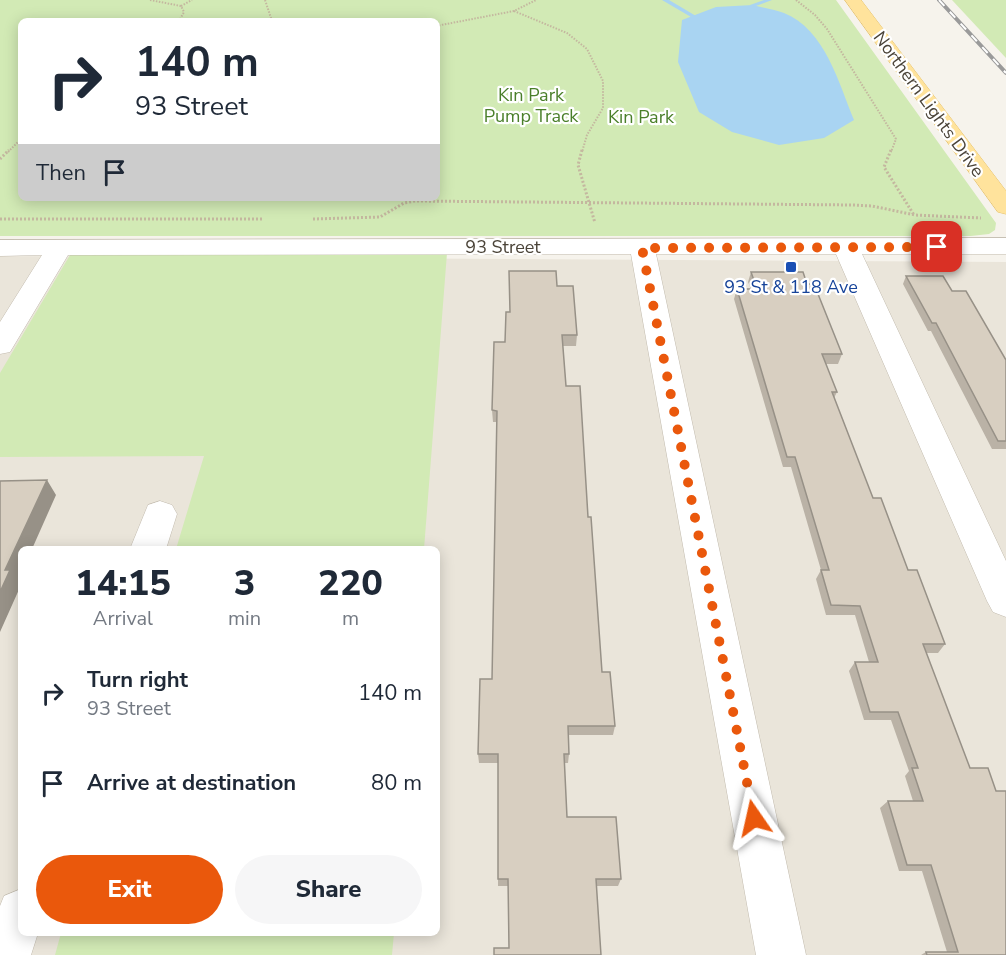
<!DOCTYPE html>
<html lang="en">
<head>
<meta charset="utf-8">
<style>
  :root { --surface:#fff; --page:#f6f6f7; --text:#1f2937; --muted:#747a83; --accent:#ea580c }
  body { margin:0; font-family:"Nunito Sans",sans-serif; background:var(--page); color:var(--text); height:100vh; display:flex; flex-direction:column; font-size:22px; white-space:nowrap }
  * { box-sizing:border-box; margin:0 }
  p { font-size:20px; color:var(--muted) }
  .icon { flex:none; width:33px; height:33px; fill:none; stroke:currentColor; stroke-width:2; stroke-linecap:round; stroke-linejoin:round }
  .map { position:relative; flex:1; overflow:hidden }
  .side { position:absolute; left:18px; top:546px; width:422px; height:390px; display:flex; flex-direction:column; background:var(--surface); border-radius:9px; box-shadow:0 3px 15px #0003 }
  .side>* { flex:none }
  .banner { position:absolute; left:18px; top:18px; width:422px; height:183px; border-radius:9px; box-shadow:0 3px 15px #0003; background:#fff; color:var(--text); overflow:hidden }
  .pin { position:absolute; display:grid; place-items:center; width:51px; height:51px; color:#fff; margin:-26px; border-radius:12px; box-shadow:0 3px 9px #0006 }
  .me { position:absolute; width:66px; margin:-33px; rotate:349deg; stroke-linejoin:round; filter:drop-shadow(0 0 4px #0008) }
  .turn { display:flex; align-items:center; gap:21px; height:126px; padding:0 18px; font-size:27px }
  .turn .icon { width:78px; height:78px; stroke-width:2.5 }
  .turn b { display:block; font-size:42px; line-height:51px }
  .then { display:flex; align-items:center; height:57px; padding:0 18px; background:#0003; gap:12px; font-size:22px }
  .eta { display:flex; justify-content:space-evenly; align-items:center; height:102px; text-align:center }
  .eta b { font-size:36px; font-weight:800; line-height:42px }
  .primary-button { display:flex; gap:12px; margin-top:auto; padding:12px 18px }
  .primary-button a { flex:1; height:69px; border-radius:36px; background:var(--accent); color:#fff; font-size:24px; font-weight:800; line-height:69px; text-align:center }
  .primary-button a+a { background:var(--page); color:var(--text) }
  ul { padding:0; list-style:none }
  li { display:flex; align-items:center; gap:18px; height:90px; padding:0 18px }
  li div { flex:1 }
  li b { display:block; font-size:22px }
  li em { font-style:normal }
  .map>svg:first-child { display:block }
  .residential { fill:#eae5da; fill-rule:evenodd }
  .green { fill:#d2eab5; fill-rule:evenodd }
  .water { fill:#a9d4f2 }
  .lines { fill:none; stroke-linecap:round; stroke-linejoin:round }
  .stream { fill:#a9d4f2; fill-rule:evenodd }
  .minor-casing { stroke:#c2bbae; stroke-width:1 }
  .major-casing { stroke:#e6c16a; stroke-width:1 }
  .path-far1 { stroke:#c4b79f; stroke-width:2; stroke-dasharray:1.5 1.5; stroke-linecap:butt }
  .path { stroke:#c4b79f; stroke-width:3; stroke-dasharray:2 2; stroke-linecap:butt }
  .minor { fill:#fff; fill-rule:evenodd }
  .major { fill:#ffe39c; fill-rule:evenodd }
  .rail-casing { stroke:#9a9a9a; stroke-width:4 }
  .rail { stroke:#fff; stroke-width:2; stroke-dasharray:8; stroke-linecap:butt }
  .wall { fill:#bab2a6 }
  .shaded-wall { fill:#979187 }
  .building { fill:#d8cfc1; stroke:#979187; stroke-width:1.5 }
  .route { stroke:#ea580c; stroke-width:10; stroke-dasharray:0 18 }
  .transit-dot { fill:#1a4fb4; stroke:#fff; stroke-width:2 }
  .labels { text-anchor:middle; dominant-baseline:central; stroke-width:4.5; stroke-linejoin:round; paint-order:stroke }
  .far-park-label { font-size:18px; fill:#4a7f2a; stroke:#fff }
  .far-street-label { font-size:18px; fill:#4b4439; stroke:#fff }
  .far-transit-label { font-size:18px; fill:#164399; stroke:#fff }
</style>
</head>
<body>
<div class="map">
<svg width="1006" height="955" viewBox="0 0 1006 955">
  <rect width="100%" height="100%" fill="#f6f3ec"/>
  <!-- residential -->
  <path class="residential" d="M0,256L1006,262V955H0ZM21,549H436V933H21Z"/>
  <!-- green -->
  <g class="green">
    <path d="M0,0H836L996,223L995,230L989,234L971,236H0ZM21,21H436V198H21Z"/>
    <polygon points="952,0 1006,0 1006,58"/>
    <polygon points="447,253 424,549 176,549 204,456 0,457 0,373 70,255"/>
    <polygon points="61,933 394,933 392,955 55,955"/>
  </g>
  <!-- water -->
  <path class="water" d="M753,5C763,8 774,9 784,13C825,29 839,84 854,120L824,138L779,145L732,132L699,112L678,62L682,20L716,7Z"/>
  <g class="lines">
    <!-- stream -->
    <g class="stream">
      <polygon points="662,0 669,0 696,16 691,17"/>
      <polygon points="764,0 772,0 753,7 750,5"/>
    </g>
    <!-- minor casing -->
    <g class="minor-casing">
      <g id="minor">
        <polygon points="1006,238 1006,254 862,254 1006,561 1006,617 993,612 987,601 836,254 656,254 806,955 756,955 631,254 68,255 10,352 0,354 0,322 42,255 0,256 0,240"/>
        <polygon points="160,501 172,505 177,514 166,549 130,549 148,505"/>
        <polygon points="21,889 21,933 38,933 31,955 0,955 0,906 4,896"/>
      </g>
    </g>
    <!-- major casing -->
    <g class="major-casing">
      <polygon id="major" points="845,0 861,0 1006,191 1006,214 998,212"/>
    </g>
    <!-- path-far1 -->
    <g class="path-far1">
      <polyline points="150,0 181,6 184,12 179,21"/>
      <polyline points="265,0 272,21"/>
      <polyline points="796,0 815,15 827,29 896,139 891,152"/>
      <polyline points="181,6 192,0"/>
      <polyline points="514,11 567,33 587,49 603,81 603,108 587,135 582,152"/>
      <polyline points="436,26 514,11 536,0"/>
      <polyline points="8,152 21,139"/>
    </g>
    <!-- path -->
    <g class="path">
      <polyline points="582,150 578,165 595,223"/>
      <polyline points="891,150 884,167 914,215"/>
      <polyline points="0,159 9,150"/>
      <polyline points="0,219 263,219"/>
      <polyline points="313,219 380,217 404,203 415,201 853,205 872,206 915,215 981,218"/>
    </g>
    <!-- minor -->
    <use href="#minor" class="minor"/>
    <!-- major -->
    <use href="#major" class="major"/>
    <!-- rail casing -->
    <g class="rail-casing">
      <polyline id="rail" points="939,0 1006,73"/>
    </g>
    <!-- rail -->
    <use href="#rail" class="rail"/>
  </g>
  <!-- wall -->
  <g class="wall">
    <polygon points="751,272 807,284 842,354 838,364 826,364 837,392 834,398 873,498 908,570 945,644 938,653 926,653 1006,955 921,955 926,952 947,952 922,871 899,871 880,808 888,801 913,801 905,776 909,771 891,720 864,720 849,671 855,662 869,662 855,615 826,615 816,579 821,570 791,467 783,467 734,299 737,289 751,289 748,282"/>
    <polygon points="906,276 952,291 1006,360 1006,449 992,449 931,331 928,331 903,284"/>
    <polygon points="557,286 577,335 576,346 563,346 566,386 588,517 602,672 615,726 613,735 568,735 569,754 568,763 564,763 567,817 621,879 618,886 596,886 509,948 508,886 498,886 498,763 479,763 478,754 492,679 497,422 493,422 492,410 510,312"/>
  </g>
  <!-- shaded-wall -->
  <polygon class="shaded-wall" points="47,480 56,495 32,549 21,549 21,572 18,579 21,585 0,632 0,592 5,570"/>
  <!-- building -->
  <g class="building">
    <polygon points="509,271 556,271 557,286 573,286 577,335 562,335 566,386 580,386 588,517 591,517 602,672 610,672 615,726 568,726 569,754 564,754 567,817 616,817 621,879 596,879 601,955 494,955 494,948 509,948 508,879 498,879 498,754 478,754 480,679 492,679 497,411 492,410 494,342 505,342 506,312 510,312"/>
    <polygon points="751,272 803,272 807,284 814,284 842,354 822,354 837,392 832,392 873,498 881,498 908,570 917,570 945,644 923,644 970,768 988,768 996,791 1006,791 1006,955 927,955 926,952 958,952 931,865 907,865 888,801 923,801 912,768 918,768 898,712 870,712 855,662 878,662 860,606 831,605 821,570 829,570 795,457 787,457 737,289 757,289"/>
    <polygon points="906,276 943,276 952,291 966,291 1006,360 1006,441 998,441 936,323 932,323"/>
    <polygon points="47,480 5,570 10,570 0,592 0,481"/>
  </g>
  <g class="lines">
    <!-- route -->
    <polyline class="route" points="754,818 642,248 937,247"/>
  </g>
  <!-- markers -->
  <rect class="transit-dot" x="785" y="261" width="12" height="12" rx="3"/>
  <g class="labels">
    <!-- far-park labels -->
    <g class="far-park-label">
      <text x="531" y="95">Kin Park<tspan x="531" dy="21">Pump Track</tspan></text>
      <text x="641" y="117">Kin Park</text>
    </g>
    <!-- far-street labels -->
    <g class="far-street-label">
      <text transform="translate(929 104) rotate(54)">Northern Lights Drive</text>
      <text x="503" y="247">93 Street</text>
    </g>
    <!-- far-transit labels -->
    <g class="far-transit-label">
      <text x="791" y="287">93 St &amp; 118 Ave</text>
    </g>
  </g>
</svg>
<div class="pin" style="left:937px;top:247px;background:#d93025"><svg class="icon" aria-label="arrive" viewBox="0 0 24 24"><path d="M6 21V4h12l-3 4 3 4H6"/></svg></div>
<svg class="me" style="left:754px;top:818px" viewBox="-20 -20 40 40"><path d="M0-17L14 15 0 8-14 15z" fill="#ea580c" stroke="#fff" stroke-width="4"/></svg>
<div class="banner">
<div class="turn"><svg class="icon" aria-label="right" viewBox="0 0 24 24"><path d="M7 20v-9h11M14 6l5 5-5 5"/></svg><div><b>140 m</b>93 Street</div></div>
<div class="then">Then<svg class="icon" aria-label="arrive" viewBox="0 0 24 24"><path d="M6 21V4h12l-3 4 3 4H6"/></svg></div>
</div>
<section class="side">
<div class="eta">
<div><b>14:15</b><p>Arrival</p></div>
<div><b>3</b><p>min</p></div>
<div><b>220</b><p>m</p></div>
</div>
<ul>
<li><svg class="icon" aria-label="right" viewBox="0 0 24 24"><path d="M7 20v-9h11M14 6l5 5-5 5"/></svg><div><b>Turn right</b><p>93 Street</p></div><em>140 m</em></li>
<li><svg class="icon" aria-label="arrive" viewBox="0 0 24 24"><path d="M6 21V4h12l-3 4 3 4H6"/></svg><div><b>Arrive at destination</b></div><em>80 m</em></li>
</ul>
<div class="primary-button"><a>Exit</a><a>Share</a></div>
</section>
</div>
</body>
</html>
